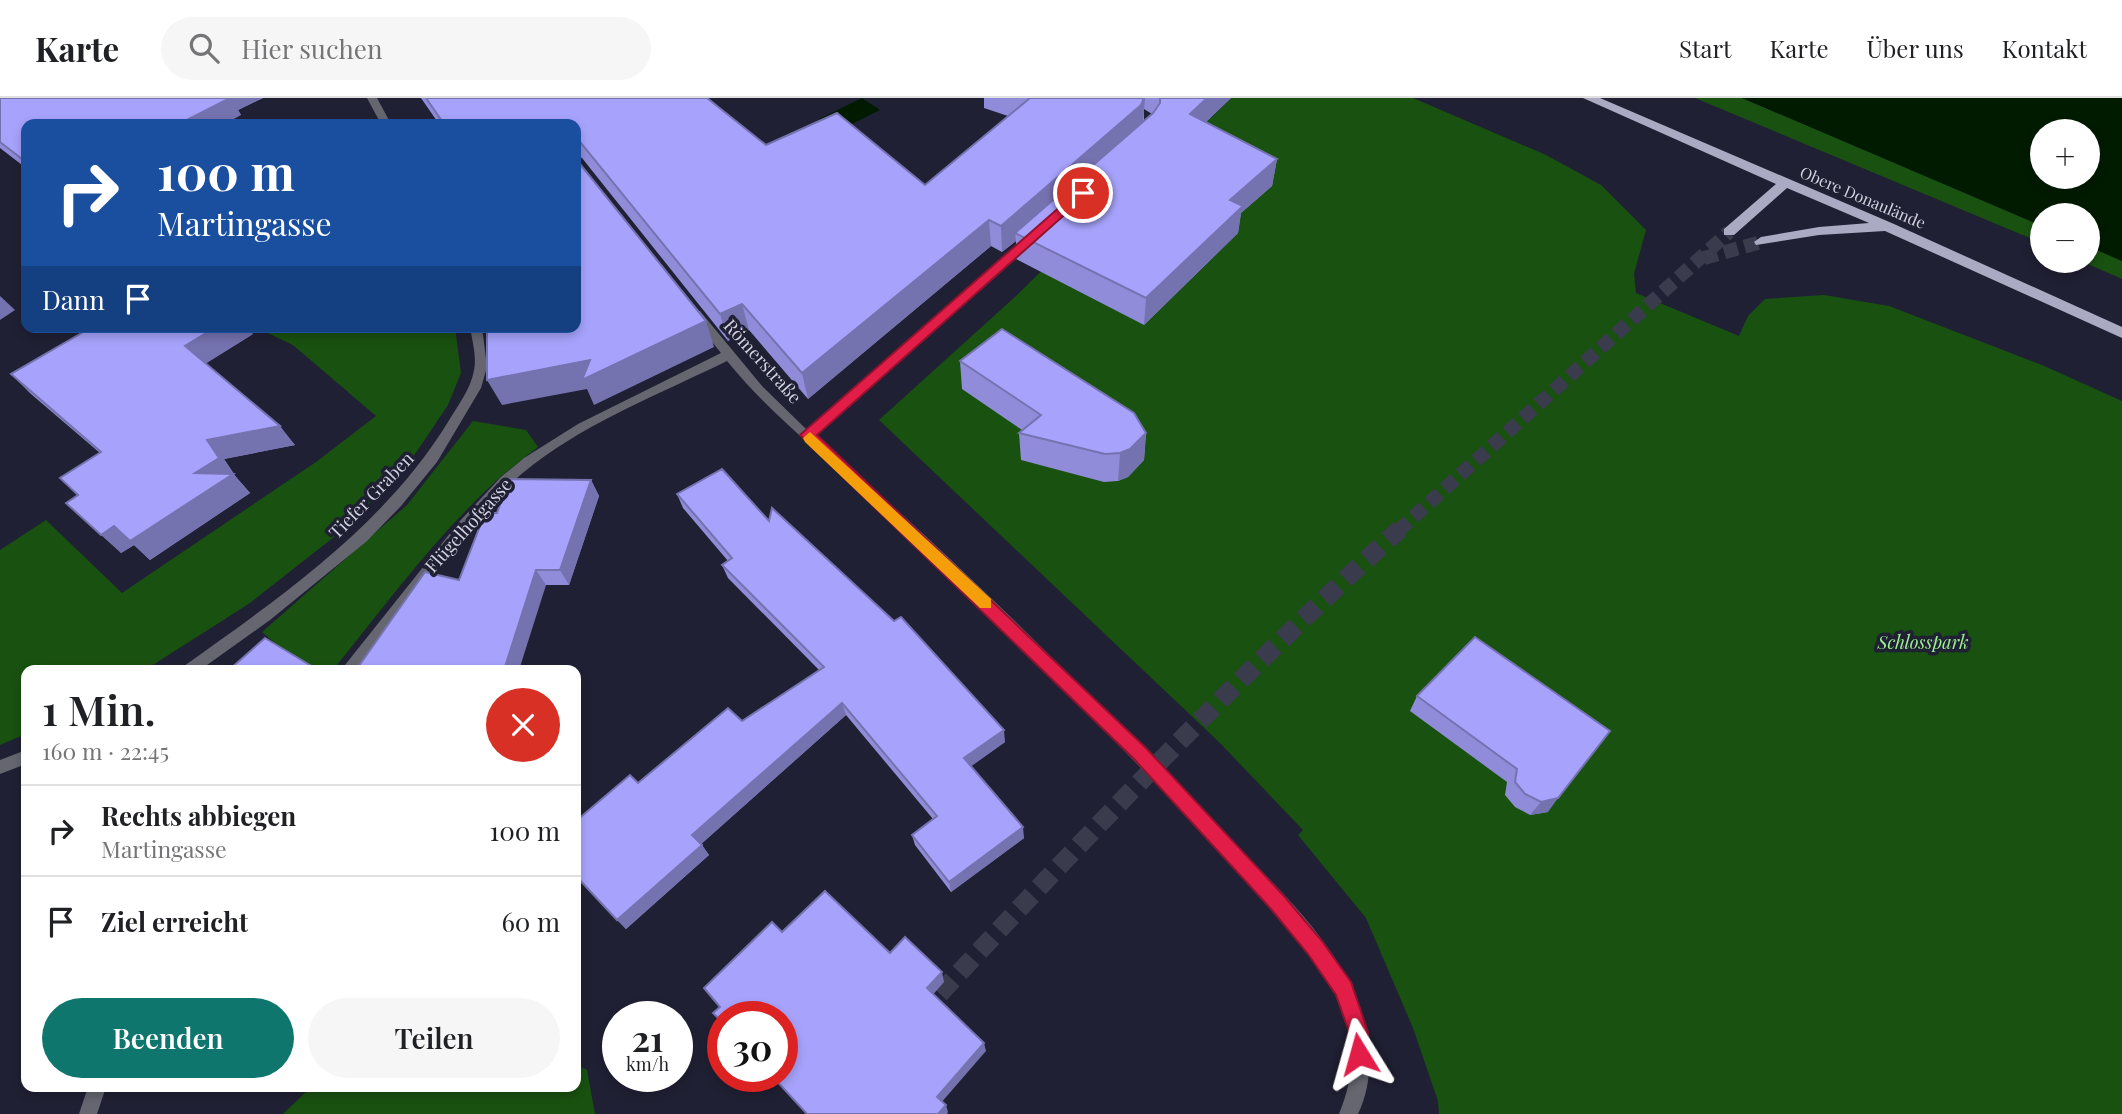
<!DOCTYPE html>
<html lang="de">
<head>
<meta charset="utf-8">
<style>
  :root { --surface:#fff; --page:#f6f6f6; --text:#202124; --muted:#757577; --line:#e0e0e0; --accent:#0f766e }
  body { margin:0; font-family:"Playfair Display",serif; background:var(--page); color:var(--text); height:100vh; display:flex; flex-direction:column; font-size:26px; white-space:nowrap }
  * { box-sizing:border-box; margin:0 }
  p { font-size:23px; color:var(--muted) }
  .icon { flex:none; width:38px; height:38px; fill:none; stroke:currentColor; stroke-width:2; stroke-linecap:round; stroke-linejoin:round }
  .map { position:relative; flex:1; overflow:hidden }
  .drawer { position:absolute; left:21px; top:567px; width:560px; height:427px; display:flex; flex-direction:column; background:var(--surface); border-radius:14px; box-shadow:0 4px 10px #0003 }
  .drawer>* { flex:none }
  .banner { position:absolute; left:21px; top:21px; width:560px; height:214px; border-radius:14px; box-shadow:0 4px 10px #0003; background:#1a4fa0; color:#fff; overflow:hidden }
  .tools { position:absolute; left:2030px; top:21px; display:grid; gap:14px }
  .tools a { display:grid; place-items:center; width:70px; height:70px; border-radius:50%; background:var(--surface); box-shadow:0 4px 10px #0003; font-size:35px }
  .speed { position:absolute; left:602px; top:903px; display:flex; gap:14px; font-size:35px; font-weight:700; text-align:center }
  .speed>* { display:grid; place-content:center; width:91px; height:91px; border-radius:50%; background:var(--surface); box-shadow:0 4px 10px #0003; line-height:1 }
  .speed small { font-size:18px; font-weight:400 }
  .speed .limit { border:10px solid #d22; background:#fff; color:#111 }
  .pin { position:absolute; display:grid; place-items:center; width:60px; height:60px; color:#fff; margin:-30px; border:4px solid #fff; border-radius:50%; box-shadow:0 2px 7px #0007 }
  .me { position:absolute; width:77px; margin:-38px; rotate:352deg; stroke-linejoin:round; filter:drop-shadow(0 0 5px #0008) }
  .turn { display:flex; align-items:center; gap:24px; height:147px; padding:0 21px; font-size:32px }
  .turn .icon { width:91px; height:91px; stroke-width:2.5 }
  .turn b { display:block; font-size:49px; line-height:60px }
  .then { display:flex; align-items:center; height:66px; padding:0 21px; background:#0003; gap:14px; font-size:26px }
  .round { display:grid; place-items:center; flex:none; width:74px; height:74px; border-radius:37px; background:var(--page) }
  .head { display:flex; align-items:center; justify-content:space-between; height:119px; padding:0 21px }
  h1 { font-size:42px; font-weight:600; line-height:52px }
  .primary-button { display:flex; gap:14px; margin-top:auto; padding:14px 21px }
  .primary-button a { flex:1; height:80px; border-radius:42px; background:var(--accent); color:#fff; font-size:28px; font-weight:600; line-height:80px; text-align:center }
  .primary-button a+a { background:var(--page); color:var(--text) }
  ul { padding:0; list-style:none }
  li { display:flex; align-items:center; gap:21px; height:91px; padding:0 21px; border-top:2px solid var(--line) }
  li div { flex:1 }
  li b { display:block; font-size:26px }
  li em { font-style:normal }
  header { display:flex; align-items:center; gap:42px; box-sizing:border-box; height:98px; padding:0 35px; background:var(--surface); border-bottom:2px solid var(--line) }
  header strong { font-size:33px }
  nav { display:flex; gap:38px; margin-inline-start:auto; font-size:24px }
  .search { width:490px; height:63px; background:var(--page); display:flex; align-items:center; gap:18px; box-sizing:border-box; padding:0 24px; border-radius:38px; color:var(--muted); font-size:26px }
  .map>svg:first-child { display:block }
  .green { fill:#195110 }
  .water { fill:#001b00; fill-rule:evenodd }
  .lines { fill:none; stroke-linecap:round; stroke-linejoin:round }
  .primary-tunnel-far1 { stroke:#3b3b4e; stroke-width:14; stroke-dasharray:14 7; stroke-linecap:butt }
  .primary-tunnel { stroke:#3b3b4e; stroke-width:19; stroke-dasharray:19 10; stroke-linecap:butt }
  .minor { fill:#666671; fill-rule:evenodd }
  .primary { fill:#aaabc2; fill-rule:evenodd }
  .wall { fill:#908cd9; fill-rule:evenodd }
  .shaded-wall { fill:#7572b0 }
  .building { fill:#a7a3fc; stroke:#7572b0; stroke-width:2 }
  .route { fill:#e11d48; stroke:#92132f; stroke-width:2 }
  .slow { fill:#f59e0b }
  .labels { text-anchor:middle; dominant-baseline:central; stroke-width:7; stroke-linejoin:round; paint-order:stroke }
  .far-street-label { font-size:16px; fill:#d1d1df; stroke:#202034 }
  .street-label { font-size:18px; fill:#d1d1df; stroke:#202034 }
  .park-label { font-size:18px; font-style:italic; fill:#9cf18e; stroke:#202034 }
</style>
</head>
<body>
<header>
<strong>Karte</strong>
<div class="search"><svg class="icon" aria-label="search" viewBox="0 0 24 24"><circle cx="10" cy="10" r="6"/><path d="M15 15l6 6"/></svg>Hier suchen</div>
<nav><a>Start</a><a>Karte</a><a>Über uns</a><a>Kontakt</a></nav>
</header>
<div class="map">
<svg width="2122" height="1016" viewBox="0 0 2122 1016">
  <rect width="100%" height="100%" fill="#202034"/>
  <!-- green -->
  <g class="green">
    <polygon points="1231,0 1413,0 1546,57 1601,87 1646,132 1634,176 1636,195 1739,238 1748,218 1765,201 1824,197 1889,208 2042,267 2122,303 2122,1016 1439,1016 1438,1003 1413,930 1366,820 1298,737 1303,732 1219,644 879,322 1016,198 1181,36 1212,19"/>
    <polygon points="1695,0 1742,0 2042,128 2042,145"/>
    <polygon points="2088,148 2122,163 2122,181 2081,163 2088,163"/>
    <polygon points="255,229 455,229 461,275 448,307 413,359 348,428 250,505 145,572 26,572 26,636 0,647 0,452 46,422 122,495 316,364 376,318 293,247"/>
    <path d="M473,323L526,332L538,349C456,409 397,493 333,572C305,572 283,552 262,534L407,407Z"/>
    <polygon points="576,967 587,972 595,1016 283,1016 311,989 576,989"/>
  </g>
  <!-- water -->
  <g class="water">
    <polygon points="862,0 880,12 836,34 819,21"/>
    <path d="M1742,0H2122V163L2088,148V117H2042V128ZM2042,33H2088V79H2042Z"/>
  </g>
  <g class="lines">
    <!-- primary-tunnel-far1 -->
    <g class="primary-tunnel-far1">
      <polyline points="1704,160 1761,144"/>
      <polyline points="1398,433 1729,134"/>
    </g>
    <!-- primary-tunnel -->
    <path class="primary-tunnel" d="M920,917C1075,750 1231,584 1400,431"/>
    <!-- minor -->
    <g class="minor">
      <polygon points="367,0 377,0 391,26 381,26"/>
      <path d="M1030,138L1034,139V145L814,338C952,458 1083,587 1209,720C1258,771 1316,821 1349,884C1370,924 1378,974 1358,1016H1339C1355,977 1357,938 1338,898C1308,836 1250,786 1203,736C1098,622 986,514 875,406C825,358 771,317 727,263C662,295 592,322 534,366C466,418 409,505 356,572H341L459,424L501,379L524,360L578,326L721,255L692,219V213H700L762,288L806,331Z"/>
      <path d="M470,229H482L487,269L481,290L437,364L401,408L367,443L270,522L200,572H182L184,568C282,498 384,428 448,324C458,307 471,291 474,272C477,259 472,242 470,229Z"/>
      <polygon points="26,652 26,666 0,676 0,662"/>
      <polygon points="88,989 106,989 97,1016 79,1016"/>
    </g>
    <!-- primary -->
    <polygon class="primary" points="1583,0 1600,0 1894,126 2122,229 2122,240 1885,133 1819,137 1756,147 1754,144 1761,139 1819,129 1869,125 1787,90 1734,137 1724,137 1724,131 1776,86"/>
  </g>
  <!-- wall -->
  <g class="wall">
    <polygon points="0,0 263,0 238,12 241,17 26,26 26,70 0,50"/>
    <path d="M421,0H708L766,47L925,87L1008,18L984,10V0H1231L1206,24L1277,61L1272,88L1241,115L1238,135L1144,227L1016,161V143L1002,154L991,148L808,301L749,232L728,243L582,60L576,59V26H439ZM1144,11L1152,16L1144,23Z"/>
    <polygon points="253,236 206,265 295,347 224,361 236,379 250,395 150,462 134,447 121,455 78,397 100,355 31,296 11,276"/>
    <polygon points="960,263 1146,335 1144,362 1128,379 1118,383 1104,384 1021,362 1019,335 1022,332 962,291"/>
    <polygon points="591,382 599,398 569,487 546,487 459,482 497,415"/>
    <polygon points="677,396 769,423 1005,644 971,668 1024,740 951,794 915,747 912,737 933,721 846,617 701,746 709,757 626,831 576,778 638,685 742,623 819,572 728,480 722,467 728,463 683,410"/>
    <polygon points="1475,539 1548,714 1530,717 1515,709 1505,697 1507,684 1410,613 1417,598"/>
  </g>
  <!-- shaded-wall -->
  <g class="shaded-wall">
    <polygon points="226,0 263,0 238,12 241,17 225,26 179,26"/>
    <polygon points="1145,0 1143,25 1015,135 1016,143 1002,154 1001,128"/>
    <polygon points="1207,0 1231,0 1187,42 1190,16"/>
    <polygon points="1277,61 1272,88 1241,115 1238,135 1144,227 1146,200 1230,102"/>
    <polygon points="989,122 991,148 808,301 802,275"/>
    <polygon points="0,198 15,212 0,222"/>
    <polygon points="742,206 749,232 728,243 720,216"/>
    <polygon points="706,223 714,249 594,307 587,291 502,307 487,282"/>
    <polygon points="216,229 247,229 253,236 202,268 185,248"/>
    <polygon points="280,328 295,347 224,361 236,379 250,395 150,462 134,447 121,455 101,437 195,375 207,342"/>
    <polygon points="1146,335 1144,362 1128,379 1118,383 1120,355"/>
    <polygon points="591,382 599,398 569,487 560,472"/>
    <polygon points="536,472 546,487 519,572 504,572"/>
    <polygon points="842,605 846,617 699,748 692,737"/>
    <polygon points="1004,632 1005,644 966,672 964,660"/>
    <polygon points="1558,700 1548,714 1530,717 1541,704"/>
    <polygon points="1023,729 1024,740 951,794 949,784"/>
    <polygon points="702,747 709,757 626,831 617,822"/>
    <polygon points="942,874 944,884 930,900 927,890"/>
    <polygon points="984,945 986,953 940,1006 937,999"/>
    <polygon points="946,1007 948,1014 947,1016 938,1016"/>
  </g>
  <!-- building -->
  <g class="building">
    <polygon points="0,0 230,0 179,26 26,26 26,64 0,44"/>
    <polygon points="426,0 707,0 766,47 837,15 925,87 1030,0 1144,0 1141,7 1001,128 989,122 802,275 742,206 720,216 576,39 576,26 444,26"/>
    <polygon points="1160,0 1207,0 1190,16 1277,61 1230,102 1243,108 1146,200 1015,135 1153,15 1160,5"/>
    <polygon points="576,61 706,223 582,282 590,262 487,282 487,234 515,229 576,229"/>
    <polygon points="92,229 216,229 185,248 280,328 207,342 219,360 195,375 233,376 130,443 114,428 101,437 66,405 78,397 60,380 101,354 11,276"/>
    <polygon points="1002,231 1134,315 1146,335 1130,351 1120,355 1105,356 1019,335 1041,317 960,263"/>
    <polygon points="722,371 769,423 772,410 894,523 901,519 1004,632 964,660 1023,729 949,784 912,737 937,718 842,605 692,737 702,747 617,822 576,778 576,723 630,677 638,685 728,610 742,623 824,569 722,467 732,460 677,396"/>
    <polygon points="509,381 591,382 560,472 536,472 504,572 356,572 425,474 459,482 485,415 497,415"/>
    <polygon points="1475,539 1610,633 1558,700 1541,704 1525,696 1515,684 1517,671 1417,598"/>
    <polygon points="265,540 318,572 229,572"/>
    <polygon points="825,793 890,855 905,839 942,874 927,890 984,945 937,999 946,1007 938,1016 807,1016 772,978 782,978 782,919 723,919 723,925 713,915 720,909 704,890 772,824 782,834"/>
  </g>
  <!-- route -->
  <polygon class="route" points="1079,92 1089,95 817,337 1145,649 1284,798 1322,843 1351,884 1368,934 1369,956 1366,963 1359,966 1352,963 1349,934 1336,897 1308,856 1271,811 1133,660 800,337"/>
  <!-- slow -->
  <polygon class="slow" points="810,334 991,501 991,510 980,510 805,344 803,340"/>
  <g class="labels">
    <!-- far-street labels -->
    <g class="far-street-label">
      <text transform="translate(1863 99) rotate(23)">Obere Donaulände</text>
    </g>
    <!-- street labels -->
    <g class="street-label">
      <text transform="translate(763 263) rotate(48)">Römerstraße</text>
      <text transform="translate(371 397) rotate(-46)">Tiefer Graben</text>
      <text transform="translate(468 427) rotate(-48)">Flügelhofgasse</text>
    </g>
    <!-- park labels -->
    <g class="park-label">
      <text x="1923" y="544">Schlosspark</text>
    </g>
  </g>
</svg>
<div class="tools">
<a>+</a>
<a>−</a>
</div>
<div class="speed"><div>21<small>km/h</small></div><div class="limit">30</div></div>
<div class="pin" style="left:1083px;top:95px;background:#d93025"><svg class="icon" aria-label="arrive" viewBox="0 0 24 24"><path d="M6 21V4h12l-3 4 3 4H6"/></svg></div>
<svg class="me" style="left:1359px;top:956px" viewBox="-20 -20 40 40"><path d="M0-17L14 15 0 8-14 15z" fill="#e11d48" stroke="#fff" stroke-width="4"/></svg>
<div class="banner">
<div class="turn"><svg class="icon" aria-label="right" viewBox="0 0 24 24"><path d="M7 20v-9h11M14 6l5 5-5 5"/></svg><div><b>100 m</b>Martingasse</div></div>
<div class="then">Dann<svg class="icon" aria-label="arrive" viewBox="0 0 24 24"><path d="M6 21V4h12l-3 4 3 4H6"/></svg></div>
</div>
<section class="drawer">
<div class="head"><div><h1>1 Min.</h1><p>160 m · 22:45</p></div><a class="round" style="background:#d93025;color:#fff"><svg class="icon" aria-label="close" viewBox="0 0 24 24"><path d="M6 6l12 12M18 6L6 18"/></svg></a></div>
<ul>
<li><svg class="icon" aria-label="right" viewBox="0 0 24 24"><path d="M7 20v-9h11M14 6l5 5-5 5"/></svg><div><b>Rechts abbiegen</b><p>Martingasse</p></div><em>100 m</em></li>
<li><svg class="icon" aria-label="arrive" viewBox="0 0 24 24"><path d="M6 21V4h12l-3 4 3 4H6"/></svg><div><b>Ziel erreicht</b></div><em>60 m</em></li>
</ul>
<div class="primary-button"><a>Beenden</a><a>Teilen</a></div>
</section>
</div>
</body>
</html>
